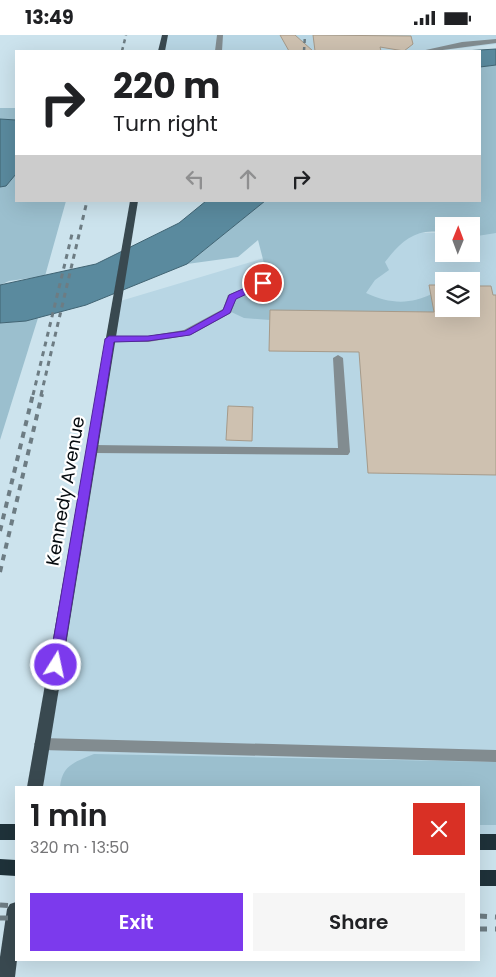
<!DOCTYPE html>
<html lang="en">
<head>
<meta charset="utf-8">
<style>
  :root { --surface:#fff; --page:#f6f6f6; --text:#202124; --muted:#757577; --accent:#7c3aed }
  body { margin:0; font-family:Poppins,sans-serif; background:var(--page); color:var(--text); height:100vh; display:flex; flex-direction:column; font-size:19px; white-space:nowrap }
  * { box-sizing:border-box; margin:0 }
  p { font-size:16px; color:var(--muted) }
  .icon { flex:none; width:28px; height:28px; fill:none; stroke:currentColor; stroke-width:2; stroke-linecap:round; stroke-linejoin:round }
  .map { position:relative; flex:1; overflow:hidden }
  .drawer { position:absolute; left:15px; top:751px; width:465px; height:175px; display:flex; flex-direction:column; background:var(--surface); border-radius:0px; box-shadow:0 5px 20px #0002 }
  .drawer>* { flex:none }
  .guide { position:absolute; left:15px; top:15px; width:466px; height:152px; border-radius:0px; box-shadow:0 5px 20px #0002; background:#fff; color:var(--text); overflow:hidden }
  .needle { width:32px; rotate:1deg }
  .fabs { position:absolute; left:435px; top:182px; display:grid; gap:10px }
  .fabs a { display:grid; place-items:center; width:45px; height:45px; border-radius:0px; background:var(--surface); box-shadow:0 5px 20px #0002; font-size:25px }
  .pin { position:absolute; display:grid; place-items:center; width:42px; height:42px; color:#fff; margin:-21px; border:2px solid #fff; border-radius:50%; box-shadow:0 1px 5px #0007 }
  .me { position:absolute; width:55px; margin:-28px; rotate:10deg; stroke-linejoin:round; filter:drop-shadow(0 0 4px #0008) }
  .turn { display:flex; align-items:center; gap:18px; height:105px; padding:0 15px; font-size:22px }
  .turn .icon { width:65px; height:65px; stroke-width:2.5 }
  .turn b { display:block; font-size:35px; line-height:42px }
  .lanes { display:flex; align-items:center; height:48px; padding:0 15px; background:#0003; justify-content:center; gap:25px; direction:ltr }
  .lanes .off { opacity:.35 }
  .round { display:grid; place-items:center; flex:none; width:52px; height:52px; border-radius:0px; background:var(--page) }
  .head { display:flex; align-items:center; justify-content:space-between; height:85px; padding:0 15px }
  h1 { font-size:30px; font-weight:600; line-height:38px }
  .button { display:flex; gap:10px; margin-top:auto; padding:10px 15px }
  .button a { flex:1; height:58px; border-radius:0px; background:var(--accent); color:#fff; font-size:20px; font-weight:600; line-height:58px; text-align:center }
  .button a+a { background:var(--page); color:var(--text) }
  .status { display:flex; justify-content:space-between; align-items:center; height:35px; padding:0 25px; background:var(--surface); direction:ltr }
  .status svg { height:14px; fill:currentColor }
  .map>svg:first-child { display:block }
  .built { fill:#b8d6e4; fill-rule:evenodd }
  .green { fill:#9bbfce }
  .water { fill:#5a8a9e; stroke:#416473 }
  .building { fill:#cec1b0; stroke:#a69a89 }
  .lines { fill:none; stroke-linecap:round; stroke-linejoin:round }
  .minor { fill:#828c90; fill-rule:evenodd }
  .major { fill:#394950; fill-rule:evenodd }
  .highway { fill:#1f323a; fill-rule:evenodd }
  .rail-far3 { stroke:#6d7c83; stroke-width:2.5; stroke-dasharray:4 4; stroke-linecap:butt }
  .rail-far2 { stroke:#6d7c83; stroke-width:3; stroke-dasharray:5 5; stroke-linecap:butt }
  .rail-far1 { stroke:#6d7c83; stroke-width:4; stroke-dasharray:6 6; stroke-linecap:butt }
  .rail { stroke:#6d7c83; stroke-width:5; stroke-dasharray:8 8; stroke-linecap:butt }
  .route { fill:#7c3aed; stroke:#51269a }
  .labels { text-anchor:middle; dominant-baseline:central; stroke-width:4.5; stroke-linejoin:round; paint-order:stroke }
  .street-label { font-size:18px; fill:#060c10; stroke:#fff }
</style>
</head>
<body>
<div class="status"><b>13:49</b><svg viewBox="0 0 49 12"><path d="M0 12V9h3v3zM5 12V6h3v6zM10 12V3h3v9zM15 12V0h3v12zM26 1h20v11H26zM47 4h2v5h-2z"/></svg></div>
<div class="map">
<svg width="496" height="942" viewBox="0 0 496 942">
  <rect width="100%" height="100%" fill="#cce3ed"/>
  <!-- built -->
  <g class="built">
    <polygon points="163,0 496,0 496,9 438,16 160,16"/>
    <path d="M351,197L444,198V219H471V198H496V807H479V752H44L42,709L117,267ZM444,246H471V274H444Z"/>
  </g>
  <!-- green -->
  <g class="green">
    <path d="M496,30V198L471,202V191H444V198C417,192 401,206 385,227L389,235L375,245L366,258C390,269 410,270 434,258L444,274H471L494,278L271,275L270,285L244,283L227,275L231,265L249,255L275,248V240L266,236L258,205L238,222L187,229L265,166H480V32Z"/>
    <polygon points="0,73 16,73 16,166 66,166 45,241 9,246 0,250"/>
    <polygon points="38,283 0,405 0,288"/>
    <path d="M94,719L496,727V790H479V752H60C62,730 75,727 94,719Z"/>
  </g>
  <!-- water -->
  <g class="water">
    <polygon points="496,14 496,30 480,32 480,16 464,16"/>
    <polygon points="0,84 16,85 16,139 6,151 0,152"/>
    <polygon points="206,166 265,166 187,229 86,270 26,286 0,288 0,250 96,229 179,188"/>
  </g>
  <!-- building -->
  <g class="building">
    <polygon points="280,0 295,0 313,16 289,16"/>
    <polygon points="313,0 411,1 413,9 404,16 380,12 381,16 315,16"/>
    <polygon points="429,250 444,250 444,277 471,278 471,251 491,251 493,260 496,260 496,440 368,438 359,317 269,316 270,275 434,277"/>
    <polygon points="228,371 253,372 252,406 226,405"/>
  </g>
  <g class="lines">
    <!-- minor -->
    <g class="minor">
      <polygon points="217,0 223,0 222,16 215,16"/>
      <polygon points="496,4 496,8 435,16 421,16 462,7"/>
      <polygon points="263,245 266,246 266,250 236,264 231,278 191,300 148,307 109,307 104,304 109,301 148,301 184,295 223,274 228,260"/>
      <polygon points="338,320 343,323 350,417 348,420 93,418 87,414 93,410 338,413 333,323"/>
      <polygon points="42,703 496,715 496,727 42,715 37,713 34,709 37,705"/>
    </g>
    <!-- major -->
    <g class="major">
      <polygon points="162,0 168,0 165,16 158,16"/>
      <polygon points="130,166 138,166 43,752 27,752"/>
      <polygon points="16,867 17,925 15,942 0,942 0,922 7,874 10,869"/>
    </g>
    <!-- highway -->
    <g class="highway">
      <rect x="0" y="789" width="16" height="16"/>
      <rect x="479" y="799" width="17" height="16"/>
      <polygon points="0,824 16,825 16,841 0,840"/>
      <rect x="479" y="835" width="17" height="16"/>
    </g>
    <!-- rail-far3 -->
    <g class="rail-far3">
      <polyline points="122,16 126,0"/>
      <polyline points="304,16 305,0"/>
    </g>
    <!-- rail-far2 -->
    <g class="rail-far2">
      <polyline points="33,360 73,195"/>
      <polyline points="41,360 87,166"/>
    </g>
    <!-- rail-far1 -->
    <g class="rail-far1">
      <polyline points="0,496 33,359"/>
      <polyline points="0,537 42,359"/>
    </g>
    <!-- rail -->
    <g class="rail">
      <polyline points="0,870 16,871"/>
      <polyline points="479,881 496,882"/>
      <polyline points="0,883 16,883"/>
      <polyline points="479,894 496,894"/>
    </g>
  </g>
  <!-- route -->
  <polygon class="route" points="263,245 267,248 266,250 236,264 230,278 190,300 148,306 114,307 62,630 60,633 51,633 49,630 105,304 109,301 148,301 185,296 223,275 229,260"/>
  <g class="labels">
    <!-- street labels -->
    <g class="street-label">
      <text transform="translate(65 456) rotate(-80)">Kennedy Avenue</text>
    </g>
  </g>
</svg>
<div class="fabs">
<a><svg class="needle" viewBox="-14 -14 28 28"><path d="M0-13l5 13h-10z" fill="#e53935"/><path d="M0 13l5-13h-10z" fill="#757577"/></svg></a>
<a><svg class="icon" aria-label="layers" viewBox="0 0 24 24"><path d="M12 4l9 5-9 5-9-5zM3 14l9 5 9-5"/></svg></a>
</div>
<div class="pin" style="left:263px;top:248px;background:#d93025"><svg class="icon" aria-label="arrive" viewBox="0 0 24 24"><path d="M6 21V4h12l-3 4 3 4H6"/></svg></div>
<svg class="me" style="left:56px;top:630px" viewBox="-20 -20 40 40"><circle r="17" fill="#7c3aed" stroke="#fff" stroke-width="3"/><path d="M0-11L8 9 0 5-8 9z" fill="#fff"/></svg>
<div class="guide">
<div class="turn"><svg class="icon" aria-label="right" viewBox="0 0 24 24"><path d="M7 20v-9h11M14 6l5 5-5 5"/></svg><div><b>220 m</b>Turn right</div></div>
<div class="lanes"><svg class="icon off" aria-label="left" viewBox="0 0 24 24"><path d="M17 20v-9H6M10 6l-5 5 5 5"/></svg><svg class="icon off" aria-label="ahead" viewBox="0 0 24 24"><path d="M12 20V5M6 11l6-6 6 6"/></svg><svg class="icon" aria-label="right" viewBox="0 0 24 24"><path d="M7 20v-9h11M14 6l5 5-5 5"/></svg></div>
</div>
<section class="drawer">
<div class="head"><div><h1>1 min</h1><p>320 m · 13:50</p></div><a class="round" style="background:#d93025;color:#fff"><svg class="icon" aria-label="close" viewBox="0 0 24 24"><path d="M6 6l12 12M18 6L6 18"/></svg></a></div>
<div class="button"><a>Exit</a><a>Share</a></div>
</section>
</div>
</body>
</html>
